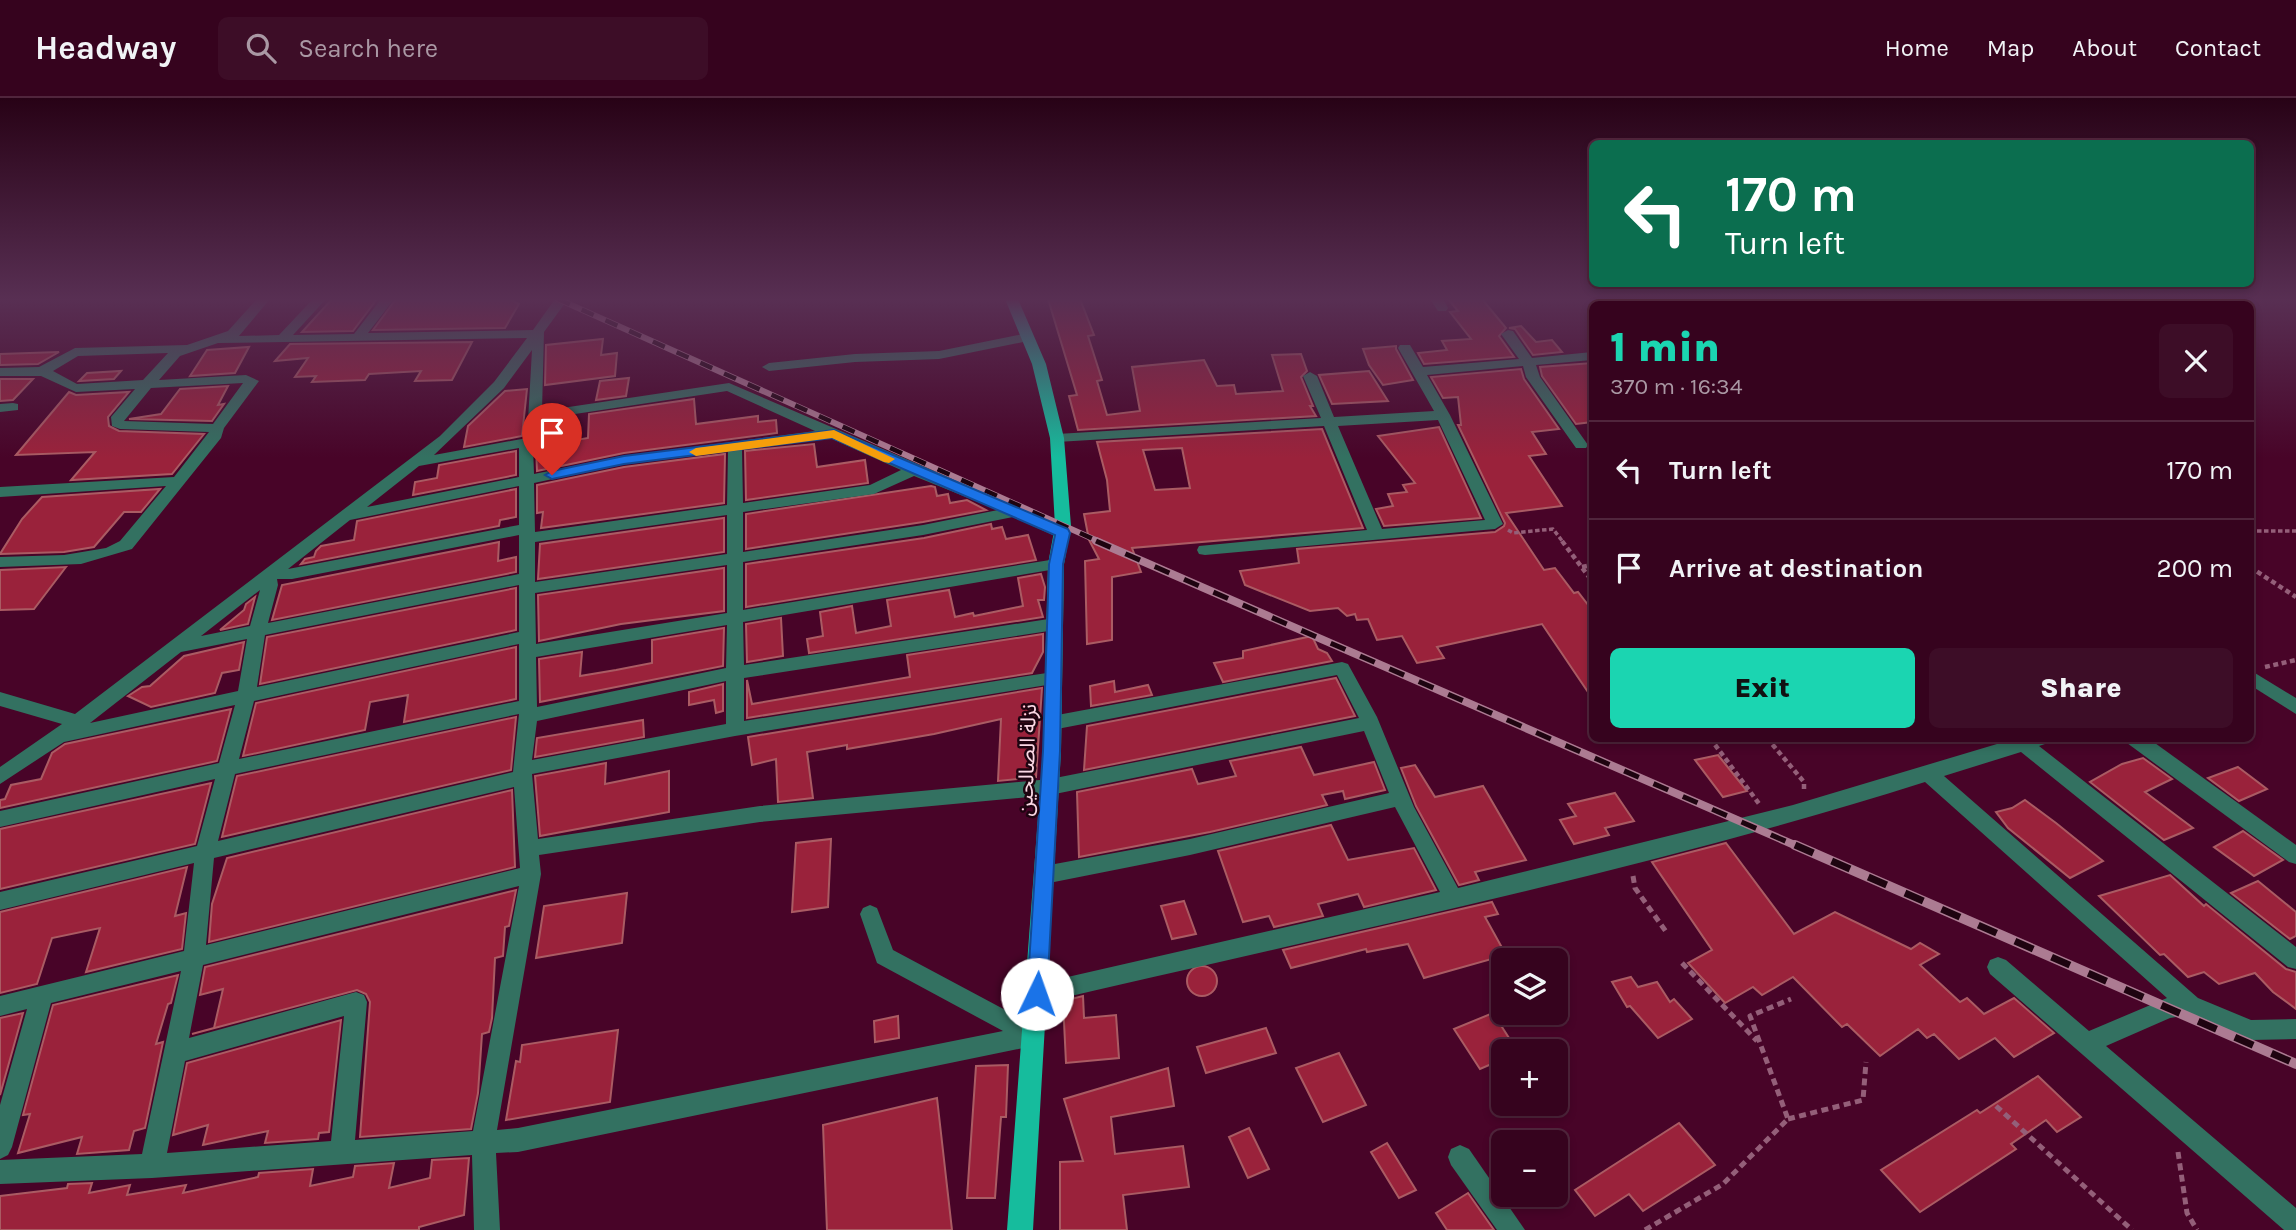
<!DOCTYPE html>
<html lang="en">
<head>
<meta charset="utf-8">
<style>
  :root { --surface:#36031e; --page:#3d0d27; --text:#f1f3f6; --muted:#aa98a4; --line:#50253c; --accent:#1bd5b1 }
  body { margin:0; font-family:Karla,"Noto Sans Arabic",sans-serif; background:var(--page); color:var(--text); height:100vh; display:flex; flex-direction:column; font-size:26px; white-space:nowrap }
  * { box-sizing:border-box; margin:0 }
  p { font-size:23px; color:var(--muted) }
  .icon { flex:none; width:38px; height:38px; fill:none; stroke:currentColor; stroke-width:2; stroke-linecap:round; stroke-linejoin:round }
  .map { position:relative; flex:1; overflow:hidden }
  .details { position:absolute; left:1589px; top:203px; width:665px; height:441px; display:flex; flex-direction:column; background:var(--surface); border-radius:10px; box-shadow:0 4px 10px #0003,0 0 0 2px var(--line) }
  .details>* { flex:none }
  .top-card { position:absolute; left:1589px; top:42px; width:665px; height:147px; border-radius:10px; box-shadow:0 4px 10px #0003,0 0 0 2px var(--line); background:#0b6e4f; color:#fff; overflow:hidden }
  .controls { position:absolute; left:1491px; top:850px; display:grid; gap:14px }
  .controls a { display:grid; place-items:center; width:77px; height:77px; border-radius:10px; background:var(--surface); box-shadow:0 4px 10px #0003,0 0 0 2px var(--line); font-size:35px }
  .pin { position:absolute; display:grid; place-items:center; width:60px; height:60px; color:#fff; margin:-72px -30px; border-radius:50% 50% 50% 0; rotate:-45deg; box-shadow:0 0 7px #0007 }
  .pin .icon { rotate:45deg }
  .me { position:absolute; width:77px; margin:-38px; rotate:3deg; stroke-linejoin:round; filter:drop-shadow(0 0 5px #0008) }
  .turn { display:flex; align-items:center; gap:24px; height:147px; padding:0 21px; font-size:32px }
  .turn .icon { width:91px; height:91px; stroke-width:2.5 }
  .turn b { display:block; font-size:49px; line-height:60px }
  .round { display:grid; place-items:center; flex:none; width:74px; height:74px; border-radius:10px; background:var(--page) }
  .summary { display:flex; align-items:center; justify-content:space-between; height:119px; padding:0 21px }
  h1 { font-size:42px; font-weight:800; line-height:52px; color:var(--accent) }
  .button { display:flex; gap:14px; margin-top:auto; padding:14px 21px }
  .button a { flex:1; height:80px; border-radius:10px; background:var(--accent); color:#111; font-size:28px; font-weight:800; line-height:80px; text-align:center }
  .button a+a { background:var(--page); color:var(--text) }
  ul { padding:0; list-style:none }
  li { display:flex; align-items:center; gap:21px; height:98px; padding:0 21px; border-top:2px solid var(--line) }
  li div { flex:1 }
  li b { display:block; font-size:26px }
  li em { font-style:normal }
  header { display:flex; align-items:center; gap:42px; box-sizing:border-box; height:98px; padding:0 35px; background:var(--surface); border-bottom:2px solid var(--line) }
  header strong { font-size:33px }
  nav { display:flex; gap:38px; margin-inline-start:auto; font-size:24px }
  .search { width:490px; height:63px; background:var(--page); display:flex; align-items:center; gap:18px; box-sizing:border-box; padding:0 24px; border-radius:10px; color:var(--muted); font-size:26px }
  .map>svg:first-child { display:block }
  .building { fill:#9a223b; stroke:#aa5b63; stroke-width:2; fill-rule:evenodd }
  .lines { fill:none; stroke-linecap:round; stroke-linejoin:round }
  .path-far2 { stroke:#945f79; stroke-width:3.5; stroke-dasharray:4.5 2.5; stroke-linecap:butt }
  .path-far1 { stroke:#945f79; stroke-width:4.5; stroke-dasharray:5 3.5; stroke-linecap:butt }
  .path { stroke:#945f79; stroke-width:5; stroke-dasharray:7 4.5; stroke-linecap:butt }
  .minor { fill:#337161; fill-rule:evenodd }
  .major { fill:#16bc9d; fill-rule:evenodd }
  .rail-far2-casing { stroke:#ac7b92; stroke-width:6 }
  .rail-far1-casing { stroke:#ac7b92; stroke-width:8 }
  .rail-casing { stroke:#ac7b92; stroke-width:10 }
  .rail-far2 { stroke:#1e0410; stroke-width:4.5; stroke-dasharray:13; stroke-linecap:butt }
  .rail-far1 { stroke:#1e0410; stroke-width:5; stroke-dasharray:16; stroke-linecap:butt }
  .rail { stroke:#1e0410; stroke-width:7; stroke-dasharray:20; stroke-linecap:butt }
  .route { fill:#1a73e8; stroke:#114b97; stroke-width:2 }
  .slow { fill:#f59e0b }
  .labels { text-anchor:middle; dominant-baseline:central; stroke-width:5; stroke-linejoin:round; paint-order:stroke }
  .street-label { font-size:21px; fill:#fad8e4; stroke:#1e0410 }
</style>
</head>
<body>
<header>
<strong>Headway</strong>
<div class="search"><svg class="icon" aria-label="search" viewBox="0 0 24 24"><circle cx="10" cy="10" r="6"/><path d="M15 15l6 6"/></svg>Search here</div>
<nav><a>Home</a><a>Map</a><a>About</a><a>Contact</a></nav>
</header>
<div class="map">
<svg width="2296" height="1132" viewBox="0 0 2296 1132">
  <rect width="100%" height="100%" fill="#480428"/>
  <!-- building -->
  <g class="building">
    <polygon points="332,201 377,201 353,233 302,234"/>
    <polygon points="396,201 509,201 519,206 505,230 373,232"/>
    <polygon points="1048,201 1080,201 1094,237 1088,238 1102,282 1097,283 1107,317 1140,313 1132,269 1204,262 1217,288 1234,287 1236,296 1283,293 1272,257 1301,256 1307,273 1301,279 1313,308 1310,308 1316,318 1078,332 1069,298 1077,297"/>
    <polygon points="1448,201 1482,201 1506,230 1499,238 1514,259 1424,266 1418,255 1447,252 1442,243 1471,241 1450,214 1458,213"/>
    <polygon points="1521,228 1536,244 1552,242 1562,254 1533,257 1515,231 1509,230"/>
    <polygon points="603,241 601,257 617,255 615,278 545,287 546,247"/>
    <polygon points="472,244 452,282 415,283 421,273 369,276 365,282 312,284 316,278 295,279 308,260 275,263 290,246"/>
    <polygon points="1396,248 1396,251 1413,282 1383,287 1369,267 1363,251"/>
    <polygon points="249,249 235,275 190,278 207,252"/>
    <polygon points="59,254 38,266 0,267 0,256"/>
    <polygon points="1592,265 1592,324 1576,326 1542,278 1540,269"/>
    <polygon points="1521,271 1524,281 1559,331 1532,334 1546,356 1529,358 1562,408 1506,415 1544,472 1555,470 1574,495 1578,494 1592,512 1592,600 1542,526 1437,549 1444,560 1417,565 1402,538 1377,542 1368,521 1357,522 1355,516 1347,518 1338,510 1310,513 1245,487 1240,473 1299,465 1297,451 1495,434 1504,428 1505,425 1458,327 1461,327 1458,299 1443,300 1431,279"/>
    <polygon points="121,273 114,281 79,283 87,275"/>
    <polygon points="1369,273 1388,303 1332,306 1319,277"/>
    <polygon points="629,280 626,298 596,302 600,283"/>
    <polygon points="0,281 33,281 13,302 0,303"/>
    <polygon points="228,288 218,307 224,306 212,323 129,321 161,316 180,291"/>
    <polygon points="527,291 522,338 464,349 468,328 505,293"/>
    <polygon points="69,294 76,297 129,294 108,319 109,328 119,333 204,336 172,376 71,382 95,354 16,357"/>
    <polygon points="694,301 696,326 758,318 758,324 776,322 777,335 624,355 537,373 536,349 588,340 589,316"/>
    <polygon points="1439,329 1481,420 1384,428 1376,411 1393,408 1388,396 1407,394 1403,387 1415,385 1378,338"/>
    <path d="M1322,331L1363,430L1132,450L1141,474L1112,479V542L1087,546L1085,463L1099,461L1089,442L1084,416L1110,413L1107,382L1097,344ZM1182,350L1190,390L1155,392L1143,352Z"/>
    <polygon points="814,346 817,369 865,362 868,385 746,402 745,353"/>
    <polygon points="516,353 516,377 413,397 415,384 437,380 439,367"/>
    <polygon points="725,356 724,405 541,430 543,414 537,415 537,387 624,369"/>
    <polygon points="931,388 935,389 937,398 948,396 950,405 967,402 986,412 923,424 746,451 746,416"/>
    <polygon points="160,391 141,414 124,414 94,449 64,454 0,456 22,421 42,399"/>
    <polygon points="516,391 516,419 500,422 499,428 301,466 305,461 314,459 316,453 321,448 354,442 357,423"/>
    <polygon points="724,420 724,454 538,481 540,446"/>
    <polygon points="991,426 992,431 1002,429 1006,441 1028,437 1036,462 746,509 746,466 924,440"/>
    <polygon points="499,444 498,463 516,459 516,474 272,522 282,487"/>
    <polygon points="66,469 34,511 0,512 0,472"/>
    <polygon points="724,470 724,513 621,526 539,543 538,497"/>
    <polygon points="1041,476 1045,489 1044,502 1038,502 1043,519 809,555 807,541 823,538 820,514 852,508 856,535 891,528 887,502 949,492 955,519 973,515 974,518 1023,508 1018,480"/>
    <polygon points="516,490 516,532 260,586 267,539"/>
    <polygon points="255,499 248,526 220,532 244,512 246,506"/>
    <polygon points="781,520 783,558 747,564 746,526"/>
    <polygon points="724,530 723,568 540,604 539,561 582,554 580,578 616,572 652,565 652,542"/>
    <polygon points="1043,536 1043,554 1032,575 747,620 747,582 752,606 910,579 907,557"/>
    <polygon points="1312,538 1318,551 1327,555 1332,563 1223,584 1214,565 1243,560 1243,553"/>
    <polygon points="244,544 239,572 222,575 215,595 151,609 128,598 142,589 150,588 184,558"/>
    <polygon points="516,549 516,601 404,624 408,597 370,604 365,632 243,658 256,605"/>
    <polygon points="1336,580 1355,618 1084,672 1087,628"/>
    <polygon points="1114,583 1115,594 1148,587 1152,597 1091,608 1090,588"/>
    <polygon points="723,586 723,613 716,615 714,602 689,607 689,594"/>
    <polygon points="1042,590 1036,679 998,683 1001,621 934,636 847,651 847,647 807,654 813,700 778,704 776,661 752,667 748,639"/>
    <polygon points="231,611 217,663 0,710 0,702 5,701 11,687 41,681 52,655 65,646"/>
    <polygon points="516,619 511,672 222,739 237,678"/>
    <polygon points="643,622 644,639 535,659 537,640"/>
    <polygon points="1301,649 1314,677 1374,664 1385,692 1345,701 1343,693 1322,697 1327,707 1210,734 1079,759 1077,694 1192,671 1198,686 1236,678 1230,663"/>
    <polygon points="1718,657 1747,693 1723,699 1695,662"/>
    <polygon points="2143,660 2172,681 2145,694 2193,730 2164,742 2090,684 2122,666"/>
    <polygon points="606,665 605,686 669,673 669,714 540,738 535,678"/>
    <polygon points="1415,667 1435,699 1483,688 1526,762 1475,774 1479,782 1459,787 1416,708 1401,670"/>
    <polygon points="2238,669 2267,691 2239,703 2208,680"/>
    <polygon points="211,685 195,746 0,791 0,731"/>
    <polygon points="512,692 515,769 209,844 212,806 227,760"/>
    <polygon points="1615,695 1634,723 1605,730 1609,737 1574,746 1560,722 1576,718 1568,706"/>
    <polygon points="2025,702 2056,725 2103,763 2070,780 2008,730 1996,714 2012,710"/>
    <polygon points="1331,727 1348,762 1414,750 1436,792 1364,809 1358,796 1318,806 1323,818 1274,829 1269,818 1243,824 1218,753"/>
    <polygon points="2243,733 2283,762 2254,778 2214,749"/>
    <polygon points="831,741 828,809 792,814 796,745"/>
    <polygon points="1726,745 1794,836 1835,814 1911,851 1920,845 1939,856 1920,867 1960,904 1967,900 1984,916 2014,900 2054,935 2014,959 1995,940 1959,961 1934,936 1927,940 1918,931 1880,958 1847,926 1842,929 1793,879 1762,897 1753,889 1725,905 1688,865 1712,852 1652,764"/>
    <polygon points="187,769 175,818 186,815 182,851 86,874 100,830 52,840 37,886 0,895 0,814"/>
    <polygon points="2170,777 2204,808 2206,806 2286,871 2296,874 2296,911 2273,894 2255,875 2219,886 2204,874 2188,879 2164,856 2160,857 2099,798"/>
    <polygon points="2258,783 2296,814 2296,838 2290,841 2231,795"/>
    <polygon points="516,792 509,828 505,829 503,858 495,860 492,920 489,934 482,936 478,995 471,1031 360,1039 370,904 366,896 357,892 192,936 214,930 223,891 200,897 205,869"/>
    <polygon points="627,795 622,845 536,860 544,808"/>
    <polygon points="1184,803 1196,836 1172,841 1161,808"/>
    <polygon points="1492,804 1498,816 1485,819 1506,857 1424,880 1408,846 1367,854 1366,851 1291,870 1283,852"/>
    <circle cx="1202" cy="883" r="15"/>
    <polygon points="178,877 171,905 168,906 156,946 163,944 145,1030 134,1033 129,1052 77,1056 82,1039 18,1055 30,1016 23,1017 53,907"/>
    <polygon points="1631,879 1638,889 1657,884 1670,904 1674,901 1692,921 1658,940 1630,908 1627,909 1612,884"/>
    <polygon points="1083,898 1084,920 1116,917 1119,960 1066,965 1063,903"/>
    <polygon points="23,915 0,997 0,920"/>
    <polygon points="1493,915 1518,954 1503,954 1503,961 1480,971 1454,931"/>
    <polygon points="898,918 899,940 875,944 874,923"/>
    <polygon points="341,922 329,1034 319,1035 318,1041 265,1045 268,1033 203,1047 208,1027 173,1037 187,965"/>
    <polygon points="1266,930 1276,955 1206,975 1197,949"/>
    <polygon points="618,932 610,1004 506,1022 516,963 520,964 522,947"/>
    <polygon points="1339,955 1366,1007 1323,1024 1296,970"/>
    <polygon points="1008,967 1006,1019 1001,1019 995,1100 967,1100 976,968"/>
    <polygon points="1168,970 1174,1008 1111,1019 1115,1056 1183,1048 1189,1089 1123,1097 1127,1132 1060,1132 1060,1064 1083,1063 1064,1001"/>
    <polygon points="2038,978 2081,1019 2057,1034 2046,1022 2011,1046 2016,1051 1920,1114 1881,1072 1977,1012 1980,1015"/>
    <polygon points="937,1000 952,1132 827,1132 823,1027"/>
    <polygon points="1679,1025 1715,1067 1643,1113 1629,1096 1595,1118 1575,1092"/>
    <polygon points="1249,1030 1269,1071 1248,1080 1229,1039"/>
    <polygon points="1387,1045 1416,1092 1399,1100 1371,1054"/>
    <polygon points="469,1060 464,1117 419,1129 419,1132 0,1132 0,1098 67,1090 68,1086 92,1085 89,1095 130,1087 127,1097 186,1087 183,1095 258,1079 259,1075 313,1071 310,1088 353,1079 355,1068 394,1065 389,1090 430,1080 432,1062"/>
    <polygon points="1468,1095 1494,1132 1447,1132 1436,1115"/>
  </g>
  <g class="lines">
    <!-- path-far2 -->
    <g class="path-far2">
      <polyline points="1508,432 1513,435 1553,431 1563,444"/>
      <polyline points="2250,433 2296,433"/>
    </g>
    <!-- path-far1 -->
    <g class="path-far1">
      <polyline points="1562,443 1592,483"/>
      <polyline points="1582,469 1592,467"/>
      <polyline points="2250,469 2296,499"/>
      <polyline points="2265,569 2296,562"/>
      <polyline points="1710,640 1760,707"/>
      <polyline points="1767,640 1804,684 1804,693"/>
    </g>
    <!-- path -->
    <g class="path">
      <polyline points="1633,778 1635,790 1667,835"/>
      <polyline points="1682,865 1757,943"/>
      <polyline points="1996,1008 2132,1132"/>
      <polyline points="1788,1021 1863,1002 1866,964"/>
      <polyline points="2178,1054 2187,1115 2197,1132"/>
      <polyline points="1645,1132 1723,1086 1788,1021 1750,918 1791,901"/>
    </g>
    <!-- minor -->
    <g class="minor">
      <path d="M257,201H270L239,238L279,237L313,201H326L293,237L354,236L381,201H394L368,235L533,232L555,201H568L544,234L542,313L729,285L1069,431L1071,435L1069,439H1057L1013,419L923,437L743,464V512L1056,461L1064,466L1056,471L743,524L744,567L1055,520L1063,526L1055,532L744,580V623L1053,574L1059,575L1062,580L1059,585L1053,586L735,638L532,676L538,741L760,708L1050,681L1359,620L1337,577L1052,632L1046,630L1043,625L1046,620L1052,618L1342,564L1348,566L1377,619L1414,709L1458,790L1793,707L2017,640H2050L2048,645L2039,648L2296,849V871L2288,869L2021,654L1944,678L2198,900L2251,922L2296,921V941L2251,942L2189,917L2170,920L2106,948L2296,1110V1132H2284L1990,876L1987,869L1990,862L1998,859L2006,862L2089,933L2167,900L1925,684C1634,776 1333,836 1037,906L1029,903L1026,896L1029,889L1037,886L1440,794L1395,709L1190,757L1044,786L1037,783L1034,777L1037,771L1044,768L1190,741L1389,695L1364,633L1050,697L760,724L539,757L541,776L497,1032L518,1030L1003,933L877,865L860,816L863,810L870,807L877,810L893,852L1041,931L1044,938L1041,945L1033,948L518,1054L496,1055L500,1132H474L472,1057L152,1080L0,1086V1062L142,1056L181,873L51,905L12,1049L8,1057L0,1061V1007L27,911L0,918V898L184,853L194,765L0,812V794L197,748L215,681L0,729V713L219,665L235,607L64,644L0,686V669L62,626L0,608V594L75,616L440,338L494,284L527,240L218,245L180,258L159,282L246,277L259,283L224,330L221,340L132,451L81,466L0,469V459L64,457L106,450L120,443L166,388L0,399V389L174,379L209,334L120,331L112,328L111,319L135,291L76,294L41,278H0V270L39,269L75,250L187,247L228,233ZM532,252L527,340L434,357L504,290ZM168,255L143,282L77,286L53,273L78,258ZM243,285L213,326L124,323L151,290ZM727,293L815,333L624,358L534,376L533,347L541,343L542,321ZM830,340L901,372L870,387L743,405L742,351ZM519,350V379L367,409L419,368ZM728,353L727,407L535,434L534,385L624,366ZM914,378L998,412L923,427L743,454V414L874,396ZM519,388V427L288,471L350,422ZM727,417V456L535,484V444ZM519,437V476L268,525L278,487L277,481H292ZM727,467V515L536,546L535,495ZM519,487V534L257,589L265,537ZM260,492L250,528L201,538ZM727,527L726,570L537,609L536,559ZM247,541L238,593L90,625L181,554ZM519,546V603L239,661L254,603ZM726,583V626L532,662L537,623ZM519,616L513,674L218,743L235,676ZM514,689L520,770L206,847L214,760ZM519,788L473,1033L355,1042L367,904L364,897L356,894L189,940L203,867ZM344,918L331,1043L167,1055L185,963Z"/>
      <polygon points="1430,201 1443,201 1448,210 1446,213 1438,213"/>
      <path d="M1508,232L1513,233L1532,260L1592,254V262L1536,267L1540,279L1588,347L1586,350H1576L1526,279L1523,268L1427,277L1450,317L1503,426L1495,431L1205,457L1199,456L1197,452L1199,448L1367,432L1324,328L1057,344L1050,340L1057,336L1321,320L1303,278L1310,274L1317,278L1334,319L1434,313L1398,250L1400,247H1410L1423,269L1519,261L1501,236ZM1438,322L1485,422L1382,431L1338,328Z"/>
      <polygon points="1028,235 1033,236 1033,242 939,261 855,264 769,273 762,269 769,265 855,256 939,253"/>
      <polygon points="13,305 18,306 18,312 0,314 0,306"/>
      <polygon points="2250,572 2296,600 2296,616 2250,587"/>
      <polygon points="2125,640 2148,640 2296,747 2296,766 2289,764 2127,645"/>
      <polygon points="1460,1047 1469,1051 1525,1132 1497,1132 1451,1067 1448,1059 1451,1051"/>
    </g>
    <!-- major -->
    <polygon class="major" points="1005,201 1018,201 1046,266 1064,340 1071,428 1064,466 1061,653 1033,1132 1007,1132 1043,653 1048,466 1055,428 1050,340 1032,266"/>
    <!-- rail-far2 casing -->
    <g class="rail-far2-casing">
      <polyline id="rail-far2" points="558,201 1100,444"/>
    </g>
    <!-- rail-far1 casing -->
    <g class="rail-far1-casing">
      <polyline id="rail-far1" points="1096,443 1799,749"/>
    </g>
    <!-- rail casing -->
    <g class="rail-casing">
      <polyline id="rail" points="1795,747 2296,966"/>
    </g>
    <!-- rail-far2 -->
    <use href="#rail-far2" class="rail-far2"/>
    <!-- rail-far1 -->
    <use href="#rail-far1" class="rail-far1"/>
    <!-- rail -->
    <use href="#rail" class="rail"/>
  </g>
  <!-- sky -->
  <linearGradient id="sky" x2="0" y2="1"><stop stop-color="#280216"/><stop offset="0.56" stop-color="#582f53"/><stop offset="1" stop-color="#582f53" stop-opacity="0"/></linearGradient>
  <rect width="2296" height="360" fill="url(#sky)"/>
  <!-- route -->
  <polygon class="route" points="834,332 1068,431 1070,435 1063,466 1060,653 1047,896 1044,903 1037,905 1030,903 1027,896 1043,653 1049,466 1055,437 832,340 624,366 552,381 545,377 552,373 624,358"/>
  <!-- slow -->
  <polygon class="slow" points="834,332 895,361 889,365 884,364 832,340 696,358 689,354 696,350"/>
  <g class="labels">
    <!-- street labels -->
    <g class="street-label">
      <text transform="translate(1027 662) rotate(-88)">نزلة الصالحين</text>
    </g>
  </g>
</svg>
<div class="controls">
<a><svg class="icon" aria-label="layers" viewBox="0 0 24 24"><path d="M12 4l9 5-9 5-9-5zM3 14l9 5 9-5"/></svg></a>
<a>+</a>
<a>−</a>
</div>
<div class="pin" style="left:552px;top:377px;background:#d93025"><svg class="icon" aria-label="arrive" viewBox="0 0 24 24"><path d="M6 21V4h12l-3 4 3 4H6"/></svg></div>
<svg class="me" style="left:1037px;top:896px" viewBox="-20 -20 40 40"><circle r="19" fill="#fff"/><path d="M0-13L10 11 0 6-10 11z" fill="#1a73e8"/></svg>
<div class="top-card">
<div class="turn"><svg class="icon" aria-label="left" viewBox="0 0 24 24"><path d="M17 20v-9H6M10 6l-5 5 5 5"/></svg><div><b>170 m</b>Turn left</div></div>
</div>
<section class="details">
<div class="summary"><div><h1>1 min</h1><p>370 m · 16:34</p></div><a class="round"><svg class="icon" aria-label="close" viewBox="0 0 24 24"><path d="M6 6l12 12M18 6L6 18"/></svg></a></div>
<ul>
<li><svg class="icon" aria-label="left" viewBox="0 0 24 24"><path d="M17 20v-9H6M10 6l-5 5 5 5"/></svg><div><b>Turn left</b></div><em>170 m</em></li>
<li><svg class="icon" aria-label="arrive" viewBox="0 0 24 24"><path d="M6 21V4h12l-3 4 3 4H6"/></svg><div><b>Arrive at destination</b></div><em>200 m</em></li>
</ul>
<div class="button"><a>Exit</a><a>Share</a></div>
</section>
</div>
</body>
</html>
